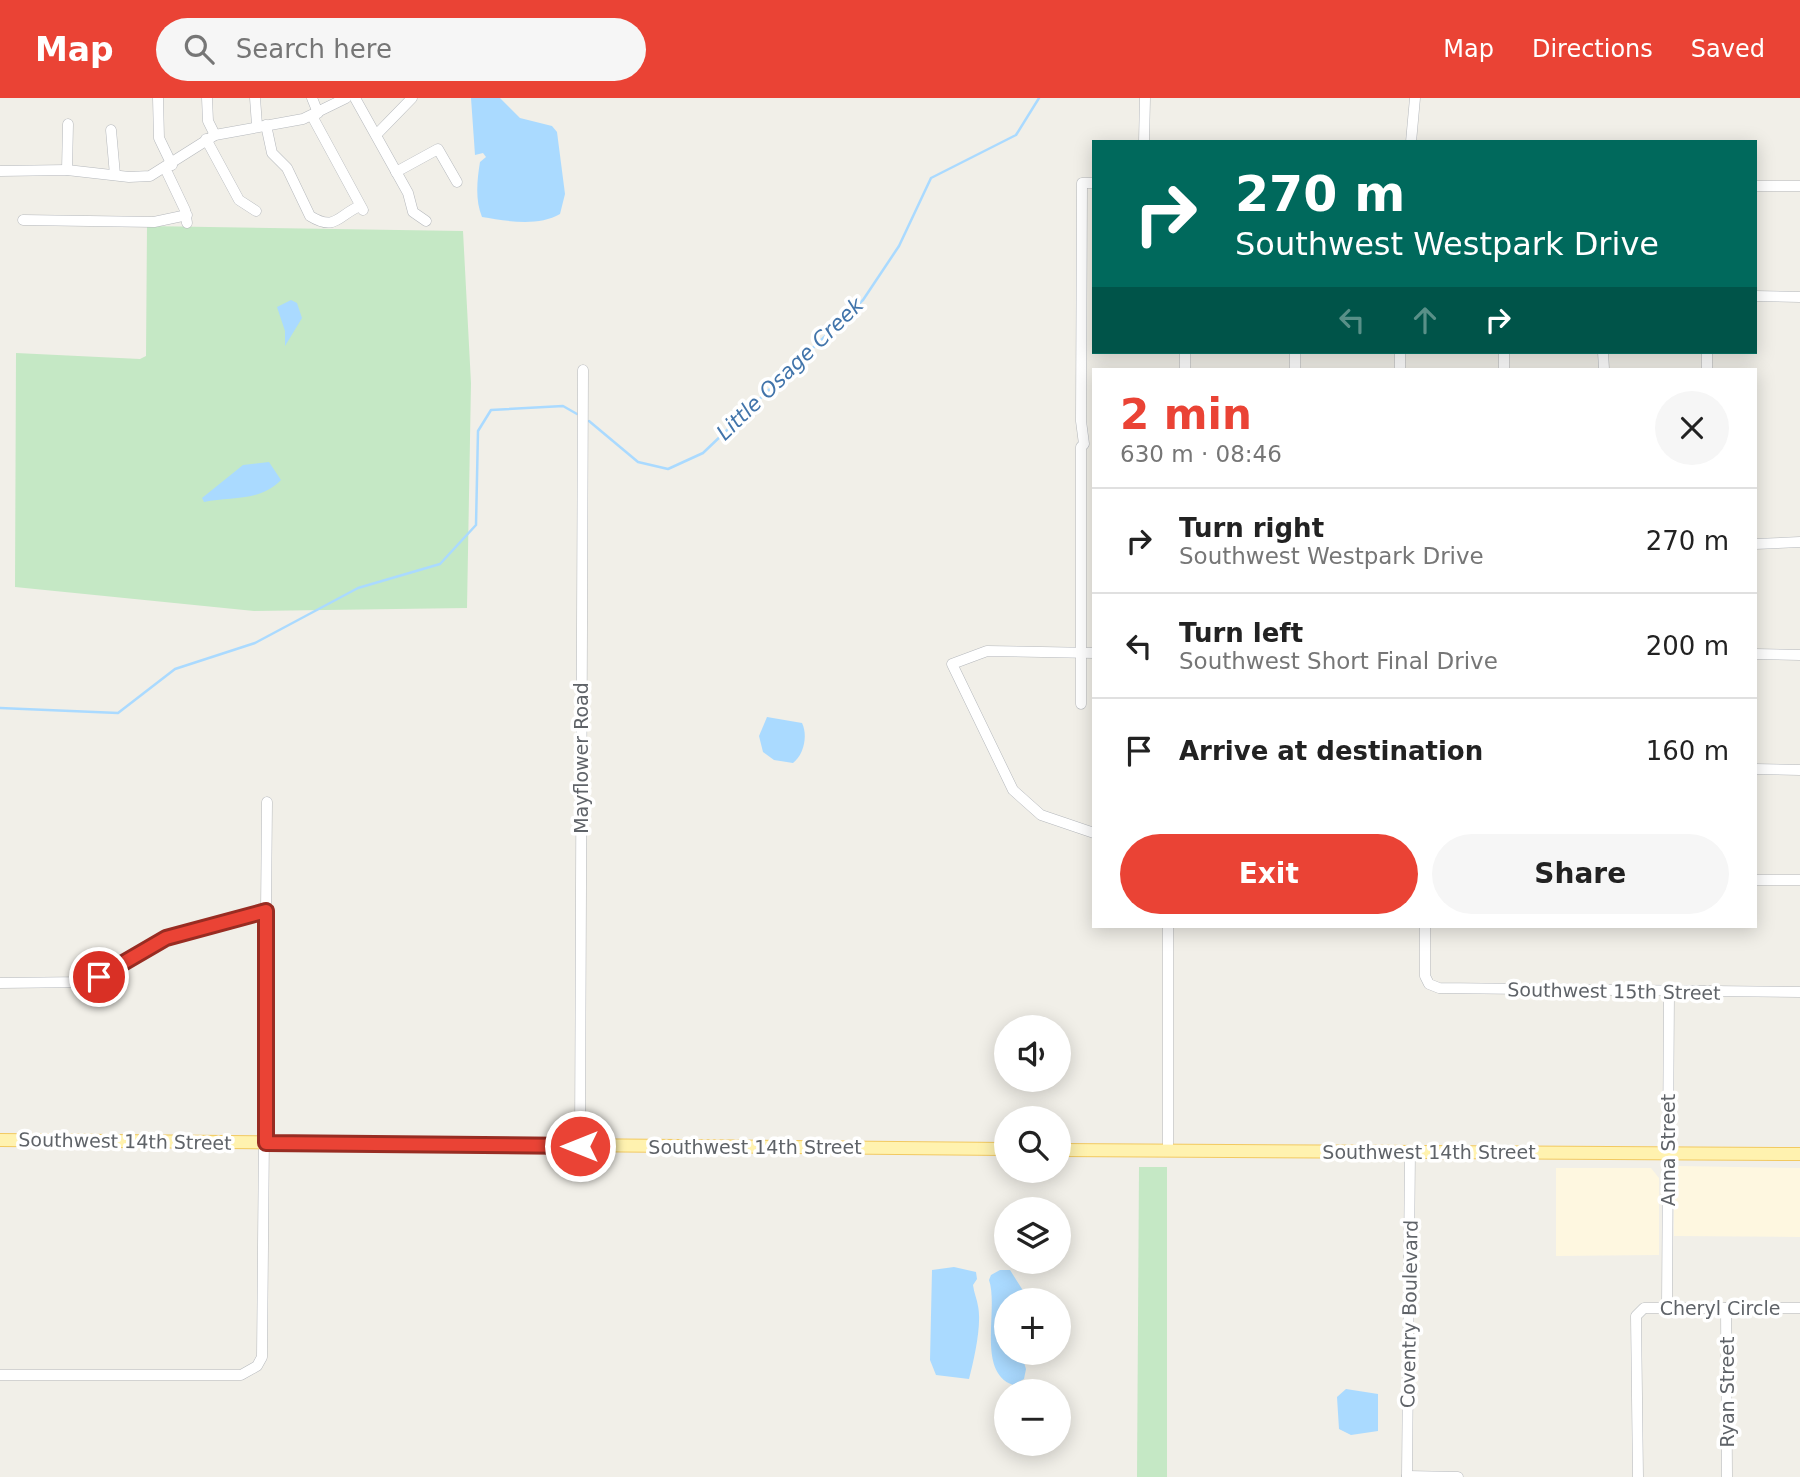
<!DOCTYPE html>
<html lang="en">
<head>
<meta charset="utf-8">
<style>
  :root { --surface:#fff; --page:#f6f6f6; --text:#222; --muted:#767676; --line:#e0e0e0; --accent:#ea4335 }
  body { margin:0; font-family:"DejaVu Sans",sans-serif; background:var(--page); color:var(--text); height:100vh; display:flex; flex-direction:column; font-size:26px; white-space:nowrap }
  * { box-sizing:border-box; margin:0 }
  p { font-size:23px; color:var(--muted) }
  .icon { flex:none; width:38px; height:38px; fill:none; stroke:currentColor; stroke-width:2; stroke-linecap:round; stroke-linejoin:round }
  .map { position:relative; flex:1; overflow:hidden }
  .side { position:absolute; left:1092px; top:270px; width:665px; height:560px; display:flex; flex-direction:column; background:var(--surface); border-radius:0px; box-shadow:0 4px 18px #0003 }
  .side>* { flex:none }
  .guide { position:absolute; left:1092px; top:42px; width:665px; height:214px; border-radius:0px; box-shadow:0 4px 18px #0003; background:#00695c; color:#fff; overflow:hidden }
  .fabs { position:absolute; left:994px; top:917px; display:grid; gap:14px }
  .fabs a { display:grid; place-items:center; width:77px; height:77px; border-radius:50%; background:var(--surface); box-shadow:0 4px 18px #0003; font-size:35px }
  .pin { position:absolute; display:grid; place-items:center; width:60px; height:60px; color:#fff; margin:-30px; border:4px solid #fff; border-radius:50%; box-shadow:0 2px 7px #0007 }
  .me { position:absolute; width:77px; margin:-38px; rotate:270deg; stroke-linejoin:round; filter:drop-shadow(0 0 5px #0008) }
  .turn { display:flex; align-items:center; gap:24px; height:147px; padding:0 28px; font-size:32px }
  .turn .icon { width:91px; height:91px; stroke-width:2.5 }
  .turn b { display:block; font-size:49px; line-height:60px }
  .lanes { display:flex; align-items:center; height:66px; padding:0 28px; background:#0003; justify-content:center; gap:35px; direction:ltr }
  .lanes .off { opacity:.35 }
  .round { display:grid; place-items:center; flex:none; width:74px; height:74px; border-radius:37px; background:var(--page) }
  .head { display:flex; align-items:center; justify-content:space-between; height:119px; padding:0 28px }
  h1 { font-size:42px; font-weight:600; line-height:52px; color:var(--accent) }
  .cta { display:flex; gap:14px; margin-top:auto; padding:14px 28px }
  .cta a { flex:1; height:80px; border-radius:42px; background:var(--accent); color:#fff; font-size:28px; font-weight:600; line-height:80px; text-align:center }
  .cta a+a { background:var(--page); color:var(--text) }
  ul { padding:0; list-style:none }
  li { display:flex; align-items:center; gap:21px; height:105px; padding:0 28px; border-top:2px solid var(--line) }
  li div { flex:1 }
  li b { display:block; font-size:26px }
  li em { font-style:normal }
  header { display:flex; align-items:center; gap:42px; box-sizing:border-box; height:98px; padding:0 35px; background:var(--accent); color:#fff }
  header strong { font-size:33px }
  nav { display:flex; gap:38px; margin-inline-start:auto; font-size:24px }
  .search { width:490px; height:63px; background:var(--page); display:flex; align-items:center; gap:18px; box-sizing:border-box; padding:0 24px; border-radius:38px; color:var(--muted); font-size:26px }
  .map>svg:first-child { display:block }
  .commercial { fill:#fef7e0 }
  .green { fill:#c5e8c5 }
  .water { fill:#aadaff }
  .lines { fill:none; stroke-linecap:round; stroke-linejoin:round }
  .stream { stroke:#aadaff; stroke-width:2.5 }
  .minor-casing { stroke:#b5b8bc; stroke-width:11 }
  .major-casing { stroke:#f2c960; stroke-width:14 }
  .minor { stroke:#fff; stroke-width:10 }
  .major { stroke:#fff2af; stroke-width:12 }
  .route-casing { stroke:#982c22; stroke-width:18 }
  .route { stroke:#ea4335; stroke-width:12 }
  .labels { text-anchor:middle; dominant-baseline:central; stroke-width:7; stroke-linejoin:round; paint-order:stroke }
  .street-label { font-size:19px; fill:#5f6368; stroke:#fff }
  .water-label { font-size:21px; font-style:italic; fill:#4174aa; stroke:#fff }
</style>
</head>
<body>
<header>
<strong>Map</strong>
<div class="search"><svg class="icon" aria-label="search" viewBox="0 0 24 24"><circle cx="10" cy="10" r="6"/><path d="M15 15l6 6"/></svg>Search here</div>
<nav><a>Map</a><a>Directions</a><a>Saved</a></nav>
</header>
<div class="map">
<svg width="1800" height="1379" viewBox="0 0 1800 1379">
  <rect width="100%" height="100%" fill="#f1efe8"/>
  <!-- commercial -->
  <g class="commercial">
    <polygon points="1678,1068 1800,1070 1800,1139 1674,1138 1674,1071"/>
    <polygon points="1556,1070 1651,1070 1659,1080 1659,1157 1556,1158"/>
  </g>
  <!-- green -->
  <g class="green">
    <polygon points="147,128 463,133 471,285 467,510 254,513 15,489 16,255 140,261 146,258"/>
    <polygon points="1139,1069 1167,1069 1167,1379 1137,1379"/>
  </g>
  <!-- water -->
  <g class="water">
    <path d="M471,0H500L520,20L552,28L557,34L565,96L560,116C538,129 506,123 482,119C475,102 477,82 480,64L486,59L483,55L475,57Z"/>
    <polygon points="291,202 297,205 302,220 285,248 285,233 277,209"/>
    <path d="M269,364L281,382C260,404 231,398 204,404L202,400L243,367Z"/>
    <path d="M767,619L802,625C808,637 804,657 793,665L774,662L763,654L759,638Z"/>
    <path d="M954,1169L976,1174L977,1181L973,1187C974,1195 977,1201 978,1208C982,1227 974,1262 969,1281L936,1277L930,1262L932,1172Z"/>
    <path d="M1000,1172H1010L1029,1202H1006V1255H1021L1026,1271L1024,1281L1013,1287C976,1274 999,1211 989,1182L991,1177Z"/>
    <polygon points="1346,1291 1378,1296 1378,1333 1351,1337 1339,1331 1337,1299"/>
  </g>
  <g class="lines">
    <!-- stream -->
    <g class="stream">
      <polyline points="589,323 638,364 668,371 703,355 863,202 899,148 931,80 1016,37 1039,0"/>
      <polyline points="0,610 118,615 175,571 255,545 358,490 440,466 476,427 478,333 491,312 563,308 577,316"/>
    </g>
    <!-- minor casing -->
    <g class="minor-casing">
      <g id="minor">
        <polyline points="158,0 159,40 172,67"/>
        <polyline points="207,0 208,23 215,37"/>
        <polyline points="255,0 257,27"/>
        <polyline points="312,0 318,15"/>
        <polyline points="355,0 408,95 413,114 426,123"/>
        <polyline points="312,18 363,112"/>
        <path d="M266,27L272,55L287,70L310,118C336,134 338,117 360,108"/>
        <polyline points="111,32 115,77"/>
        <polyline points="377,36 412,0"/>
        <polyline points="206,41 239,102 256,113"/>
        <polyline points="1144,44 1145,0"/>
        <polyline points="1411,44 1415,0"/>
        <polyline points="165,70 185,112 187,125"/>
        <polyline points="67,72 68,26"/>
        <polyline points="0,73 67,72 129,79 150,78 215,37 303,21 346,0"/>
        <polyline points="396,74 438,51 457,84"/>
        <polyline points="1755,88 1800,88"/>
        <polyline points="23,122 154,124 187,117"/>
        <polyline points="1755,198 1800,199"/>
        <polyline points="1400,254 1400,271"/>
        <polyline points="1504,254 1504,271"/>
        <polyline points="1603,254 1604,271"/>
        <polyline points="1707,254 1707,271"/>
        <polyline points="1185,271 1185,254"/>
        <polyline points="1295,271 1295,254"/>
        <polyline points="1755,446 1800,444"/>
        <polyline points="1094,555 987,553 952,566 1013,692 1041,717 1094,735"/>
        <polyline points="1755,556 1800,557"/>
        <polyline points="1081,606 1081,349 1084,346 1081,323 1082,85 1094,85"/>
        <polyline points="1755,671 1800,672"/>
        <polyline points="1755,782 1800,782"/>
        <polyline points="1425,828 1425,878 1429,886 1439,890 1800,894"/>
        <polyline points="0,885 85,884 166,840 266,813"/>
        <polyline points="580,1048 583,272"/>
        <polyline points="1168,1052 1168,828"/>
        <polyline points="1667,1209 1669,894"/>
        <polyline points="1726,1210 1727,1379"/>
        <polyline points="0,1277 241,1277 257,1268 262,1259 267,704"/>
        <polyline points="1407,1378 1458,1379"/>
        <polyline points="1407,1379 1410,1053"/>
        <polyline points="1638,1379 1636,1218 1644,1210 1800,1210"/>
      </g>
    </g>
    <!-- major casing -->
    <g class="major-casing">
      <g id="major">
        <polyline points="0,1042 1006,1051"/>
        <polyline points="1059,1052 1800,1056"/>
      </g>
    </g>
    <!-- minor -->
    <use href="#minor" class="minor"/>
    <!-- major -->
    <use href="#major" class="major"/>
  </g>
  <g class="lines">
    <!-- route casing -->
    <g class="route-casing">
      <polyline id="route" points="99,879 166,840 266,813 266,1045 580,1048"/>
    </g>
    <!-- route -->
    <use href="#route" class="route"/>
  </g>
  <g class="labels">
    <!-- street labels -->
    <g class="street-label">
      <text transform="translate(581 660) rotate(-90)">Mayflower Road</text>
      <text transform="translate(1614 893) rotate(1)">Southwest 15th Street</text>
      <text transform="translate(125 1043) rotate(1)">Southwest 14th Street</text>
      <text x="755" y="1049">Southwest 14th Street</text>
      <text transform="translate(1668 1052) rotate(-90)">Anna Street</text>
      <text x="1429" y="1054">Southwest 14th Street</text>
      <text x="1720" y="1210">Cheryl Circle</text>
      <text transform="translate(1409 1216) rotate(-89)">Coventry Boulevard</text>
      <text transform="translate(1727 1294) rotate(-90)">Ryan Street</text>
    </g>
    <!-- water labels -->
    <g class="water-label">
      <text transform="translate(790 271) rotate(-44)">Little Osage Creek</text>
    </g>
  </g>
</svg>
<div class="fabs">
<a><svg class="icon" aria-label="sound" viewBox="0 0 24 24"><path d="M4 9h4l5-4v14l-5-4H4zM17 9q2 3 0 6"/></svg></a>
<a><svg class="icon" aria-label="search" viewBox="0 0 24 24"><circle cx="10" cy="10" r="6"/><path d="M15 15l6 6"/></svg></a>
<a><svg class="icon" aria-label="layers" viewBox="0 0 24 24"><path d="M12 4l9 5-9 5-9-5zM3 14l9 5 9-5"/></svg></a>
<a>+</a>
<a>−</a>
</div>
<div class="pin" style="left:99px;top:879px;background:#d93025"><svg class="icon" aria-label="arrive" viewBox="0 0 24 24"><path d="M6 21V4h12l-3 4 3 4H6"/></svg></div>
<svg class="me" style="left:580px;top:1048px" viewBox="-20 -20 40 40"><circle r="17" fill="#ea4335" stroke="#fff" stroke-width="3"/><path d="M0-11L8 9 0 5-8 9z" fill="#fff"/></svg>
<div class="guide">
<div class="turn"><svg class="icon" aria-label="right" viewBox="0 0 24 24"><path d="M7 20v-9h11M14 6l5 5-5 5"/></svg><div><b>270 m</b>Southwest Westpark Drive</div></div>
<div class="lanes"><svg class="icon off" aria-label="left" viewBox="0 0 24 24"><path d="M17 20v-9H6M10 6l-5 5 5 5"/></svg><svg class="icon off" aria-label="ahead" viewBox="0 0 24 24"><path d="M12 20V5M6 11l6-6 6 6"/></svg><svg class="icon" aria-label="right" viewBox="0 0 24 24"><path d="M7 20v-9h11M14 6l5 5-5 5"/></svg></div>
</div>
<section class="side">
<div class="head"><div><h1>2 min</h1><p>630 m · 08:46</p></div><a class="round"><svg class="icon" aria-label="close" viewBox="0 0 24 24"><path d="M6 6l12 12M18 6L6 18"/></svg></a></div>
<ul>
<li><svg class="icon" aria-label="right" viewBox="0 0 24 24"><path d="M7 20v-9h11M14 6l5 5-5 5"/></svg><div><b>Turn right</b><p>Southwest Westpark Drive</p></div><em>270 m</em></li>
<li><svg class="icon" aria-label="left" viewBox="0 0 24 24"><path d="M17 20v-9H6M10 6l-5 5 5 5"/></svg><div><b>Turn left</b><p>Southwest Short Final Drive</p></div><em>200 m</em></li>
<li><svg class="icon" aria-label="arrive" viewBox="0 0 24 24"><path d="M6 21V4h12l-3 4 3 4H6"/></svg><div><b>Arrive at destination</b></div><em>160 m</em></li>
</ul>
<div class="cta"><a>Exit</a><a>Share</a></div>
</section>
</div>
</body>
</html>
